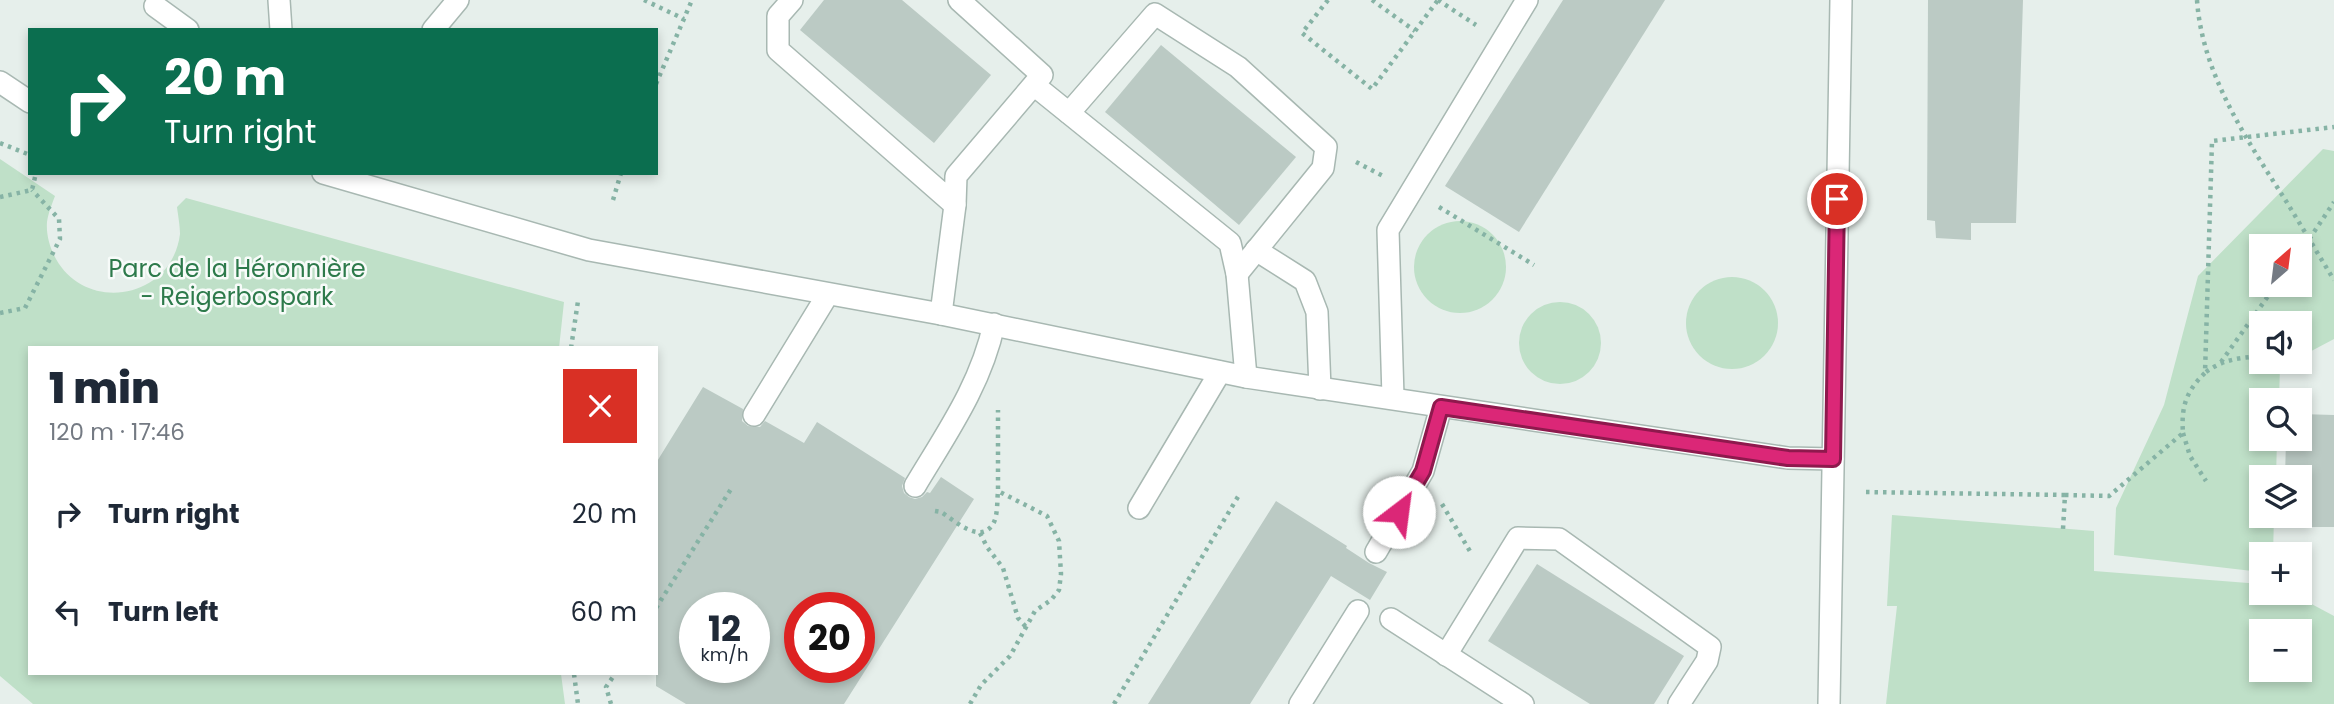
<!DOCTYPE html>
<html lang="en">
<head>
<meta charset="utf-8">
<style>
  :root { --surface:#fff; --page:#f6f6f7; --text:#1f2937; --muted:#747a83 }
  body { margin:0; font-family:Poppins,sans-serif; background:var(--page); color:var(--text); height:100vh; display:flex; flex-direction:column; font-size:26px; white-space:nowrap }
  * { box-sizing:border-box; margin:0 }
  p { font-size:23px; color:var(--muted) }
  .icon { flex:none; width:38px; height:38px; fill:none; stroke:currentColor; stroke-width:2; stroke-linecap:round; stroke-linejoin:round }
  .map { position:relative; flex:1; overflow:hidden }
  .drawer { position:absolute; left:28px; top:346px; width:630px; height:329px; display:flex; flex-direction:column; background:var(--surface); border-radius:0px; box-shadow:0 4px 10px #0003 }
  .drawer>* { flex:none }
  .banner { position:absolute; left:28px; top:28px; width:630px; height:147px; border-radius:0px; box-shadow:0 4px 10px #0003; background:#0b6e4f; color:#fff; overflow:hidden }
  .needle { width:46px; rotate:28deg }
  .tools { position:absolute; left:2249px; top:234px; display:grid; gap:14px }
  .tools a { display:grid; place-items:center; width:63px; height:63px; border-radius:0px; background:var(--surface); box-shadow:0 4px 10px #0003; font-size:35px }
  .speed { position:absolute; left:679px; top:592px; display:flex; gap:14px; font-size:35px; font-weight:700; text-align:center }
  .speed>* { display:grid; place-content:center; width:91px; height:91px; border-radius:50%; background:var(--surface); box-shadow:0 4px 10px #0003; line-height:1 }
  .speed small { font-size:18px; font-weight:400 }
  .speed .limit { border:10px solid #d22; background:#fff; color:#111 }
  .pin { position:absolute; display:grid; place-items:center; width:60px; height:60px; color:#fff; margin:-30px; border:4px solid #fff; border-radius:50%; box-shadow:0 2px 7px #0007 }
  .me { position:absolute; width:77px; margin:-38px; rotate:30deg; stroke-linejoin:round; filter:drop-shadow(0 0 5px #0008) }
  .turn { display:flex; align-items:center; gap:24px; height:147px; padding:0 21px; font-size:32px }
  .turn .icon { width:91px; height:91px; stroke-width:2.5 }
  .turn b { display:block; font-size:49px; line-height:60px }
  .round { display:grid; place-items:center; flex:none; width:74px; height:74px; border-radius:0px; background:var(--page) }
  .headline { display:flex; align-items:center; justify-content:space-between; height:119px; padding:0 21px }
  h1 { font-size:42px; font-weight:800; line-height:52px }
  ul { padding:0; list-style:none }
  li { display:flex; align-items:center; gap:21px; height:98px; padding:0 21px }
  li div { flex:1 }
  li b { display:block; font-size:26px }
  li em { font-style:normal }
  .map>svg:first-child { display:block }
  .green { fill:#bfe0c8; fill-rule:evenodd }
  .building { fill:#bbcac4; fill-rule:evenodd }
  .lines { fill:none; stroke-linecap:round; stroke-linejoin:round }
  .minor-casing { stroke:#a8b8b2; stroke-width:24 }
  .path { stroke:#86b3a5; stroke-width:4.5; stroke-dasharray:3.5 5; stroke-linecap:butt }
  .minor { stroke:#fff; stroke-width:21 }
  .route-casing { stroke:#8e194d; stroke-width:18 }
  .route { stroke:#db2777; stroke-width:12 }
  .labels { text-anchor:middle; dominant-baseline:central; stroke-width:5; stroke-linejoin:round; paint-order:stroke }
  .park-label { font-size:24px; fill:#2d7a4b; stroke:#f7fbf9 }
</style>
</head>
<body>
<div class="map">
<svg width="2334" height="704" viewBox="0 0 2334 704">
  <rect width="100%" height="100%" fill="#e6efeb"/>
  <!-- green -->
  <g class="green">
    <path d="M2323,149L2334,151V339L2300,357V324H2261V362H2288L2280,367L2279,401H2261V439H2277L2276,478H2261V516H2274L2273,555H2261V572L2114,555L2116,508L2164,405L2198,276ZM2261,247H2300V285H2261Z"/>
    <path d="M0,159L55,196C52,204 48,214 47,222C46,235 50,248 56,259C87,314 172,299 180,234C180,226 178,215 177,207L186,198L564,302L559,348H30V674H561L565,704H33L0,676Z"/>
    <circle cx="1460" cy="267" r="46"/>
    <circle cx="1732" cy="323" r="46"/>
    <circle cx="1560" cy="343" r="41"/>
    <path d="M1892,515L2094,531V571L2261,584V593H2291L2334,616V704H1886L1897,606H1887ZM2261,632H2300V670H2261Z"/>
  </g>
  <!-- building -->
  <g class="building">
    <polygon points="824,0 902,0 991,75 934,143 800,30"/>
    <polygon points="1563,0 1665,0 1519,232 1445,186"/>
    <polygon points="1928,0 2023,0 2016,223 1971,223 1971,240 1936,238 1935,221 1927,220"/>
    <polygon points="1161,45 1296,157 1239,225 1105,112"/>
    <path d="M703,387L743,409L742,421L748,426L760,427L765,421L804,443L817,422L905,478L902,486L904,493L909,497L915,499L922,497L927,492L930,493L941,477L974,499L844,704H686L656,686V463ZM695,607H754V667H695ZM800,607H859V667H800Z"/>
    <polygon points="2300,414 2334,415 2334,527 2285,527 2285,516 2300,516 2300,478 2285,478 2286,439 2300,439"/>
    <polygon points="1276,501 1347,546 1346,548 1369,563 1387,572 1370,600 1331,576 1250,704 1148,704"/>
    <polygon points="1537,564 1684,656 1654,704 1590,704 1488,641"/>
  </g>
  <g class="lines">
    <!-- minor casing -->
    <g class="minor-casing">
      <g id="minor">
        <polyline points="279,0 281,30"/>
        <polyline points="792,0 778,16 778,50 955,205 956,176 1042,75 959,0"/>
        <polyline points="155,6 188,30"/>
        <polyline points="433,30 458,0"/>
        <polyline points="0,82 30,102"/>
        <polyline points="1034,85 1230,243 1237,274 1246,377"/>
        <polyline points="1069,113 1155,14 1238,67 1326,147 1323,168 1237,274"/>
        <polyline points="323,173 589,250 941,314 1246,377 1788,458 1833,459"/>
        <polyline points="1256,250 1305,281 1317,312 1320,389"/>
        <polyline points="941,314 955,205"/>
        <polyline points="1393,397 1388,230 1527,0"/>
        <polyline points="754,415 828,294"/>
        <path d="M915,486C946,434 981,385 994,324"/>
        <polyline points="1139,508 1220,372"/>
        <polyline points="1376,552 1423,471 1441,407"/>
        <polyline points="1391,619 1523,704"/>
        <polyline points="1446,655 1518,538 1559,539 1710,647 1707,661 1679,704"/>
        <polyline points="1300,704 1358,611"/>
        <polyline points="1829,704 1841,0"/>
      </g>
    </g>
    <!-- path -->
    <g class="path">
      <polyline points="644,0 684,19"/>
      <polyline points="1328,0 1302,33 1372,89 1438,0"/>
      <polyline points="1372,0 1415,31"/>
      <polyline points="1438,0 1476,25"/>
      <path d="M2197,0C2202,74 2247,140 2286,201C2302,227 2318,254 2334,280"/>
      <polyline points="656,84 692,0"/>
      <polyline points="0,143 30,155"/>
      <polyline points="1356,162 1383,176"/>
      <polyline points="0,197 32,190 36,173"/>
      <polyline points="613,200 621,173"/>
      <polyline points="1439,207 1534,265"/>
      <polyline points="2300,253 2334,202"/>
      <polyline points="0,313 25,308 60,239 59,219 32,190"/>
      <polyline points="571,348 578,301"/>
      <polyline points="2221,362 2276,285"/>
      <path d="M2206,372C2224,359 2239,358 2261,356"/>
      <polyline points="2183,433 2190,456 2206,481"/>
      <polyline points="1866,492 2065,495 2063,529"/>
      <path d="M2065,495L2109,496L2183,433C2181,407 2186,391 2205,373L2212,141L2334,127"/>
      <polyline points="1442,504 1471,553"/>
      <path d="M935,511L941,512C954,520 980,545 993,524C998,516 997,500 998,491"/>
      <polyline points="980,533 987,547 1003,568 1018,618 1026,627"/>
      <polyline points="656,608 731,489"/>
      <polyline points="574,674 578,704"/>
      <polyline points="611,704 606,687 615,674"/>
      <polyline points="970,704 981,685 1010,656 1035,611 1051,600 1059,590 1061,574 1059,541 1047,516 998,491 998,410"/>
      <polyline points="1114,704 1239,495"/>
    </g>
    <!-- minor -->
    <use href="#minor" class="minor"/>
  </g>
  <g class="lines">
    <!-- route casing -->
    <g class="route-casing">
      <polyline id="route" points="1399,512 1423,471 1441,407 1788,458 1833,459 1837,199"/>
    </g>
    <!-- route -->
    <use href="#route" class="route"/>
  </g>
  <g class="labels">
    <!-- park labels -->
    <g class="park-label">
      <text x="237" y="268">Parc de la Héronnière<tspan x="237" dy="28">- Reigerbospark</tspan></text>
    </g>
  </g>
</svg>
<div class="tools">
<a><svg class="needle" viewBox="-14 -14 28 28"><path d="M0-13l5 13h-10z" fill="#e53935"/><path d="M0 13l5-13h-10z" fill="#747a83"/></svg></a>
<a><svg class="icon" aria-label="sound" viewBox="0 0 24 24"><path d="M4 9h4l5-4v14l-5-4H4zM17 9q2 3 0 6"/></svg></a>
<a><svg class="icon" aria-label="search" viewBox="0 0 24 24"><circle cx="10" cy="10" r="6"/><path d="M15 15l6 6"/></svg></a>
<a><svg class="icon" aria-label="layers" viewBox="0 0 24 24"><path d="M12 4l9 5-9 5-9-5zM3 14l9 5 9-5"/></svg></a>
<a>+</a>
<a>−</a>
</div>
<div class="speed"><div>12<small>km/h</small></div><div class="limit">20</div></div>
<div class="pin" style="left:1837px;top:199px;background:#d93025"><svg class="icon" aria-label="arrive" viewBox="0 0 24 24"><path d="M6 21V4h12l-3 4 3 4H6"/></svg></div>
<svg class="me" style="left:1399px;top:512px" viewBox="-20 -20 40 40"><circle r="19" fill="#fff"/><path d="M0-13L10 11 0 6-10 11z" fill="#db2777"/></svg>
<div class="banner">
<div class="turn"><svg class="icon" aria-label="right" viewBox="0 0 24 24"><path d="M7 20v-9h11M14 6l5 5-5 5"/></svg><div><b>20 m</b>Turn right</div></div>
</div>
<section class="drawer">
<div class="headline"><div><h1>1 min</h1><p>120 m · 17:46</p></div><a class="round" style="background:#d93025;color:#fff"><svg class="icon" aria-label="close" viewBox="0 0 24 24"><path d="M6 6l12 12M18 6L6 18"/></svg></a></div>
<ul>
<li><svg class="icon" aria-label="right" viewBox="0 0 24 24"><path d="M7 20v-9h11M14 6l5 5-5 5"/></svg><div><b>Turn right</b></div><em>20 m</em></li>
<li><svg class="icon" aria-label="left" viewBox="0 0 24 24"><path d="M17 20v-9H6M10 6l-5 5 5 5"/></svg><div><b>Turn left</b></div><em>60 m</em></li>
</ul>
</section>
</div>
</body>
</html>
